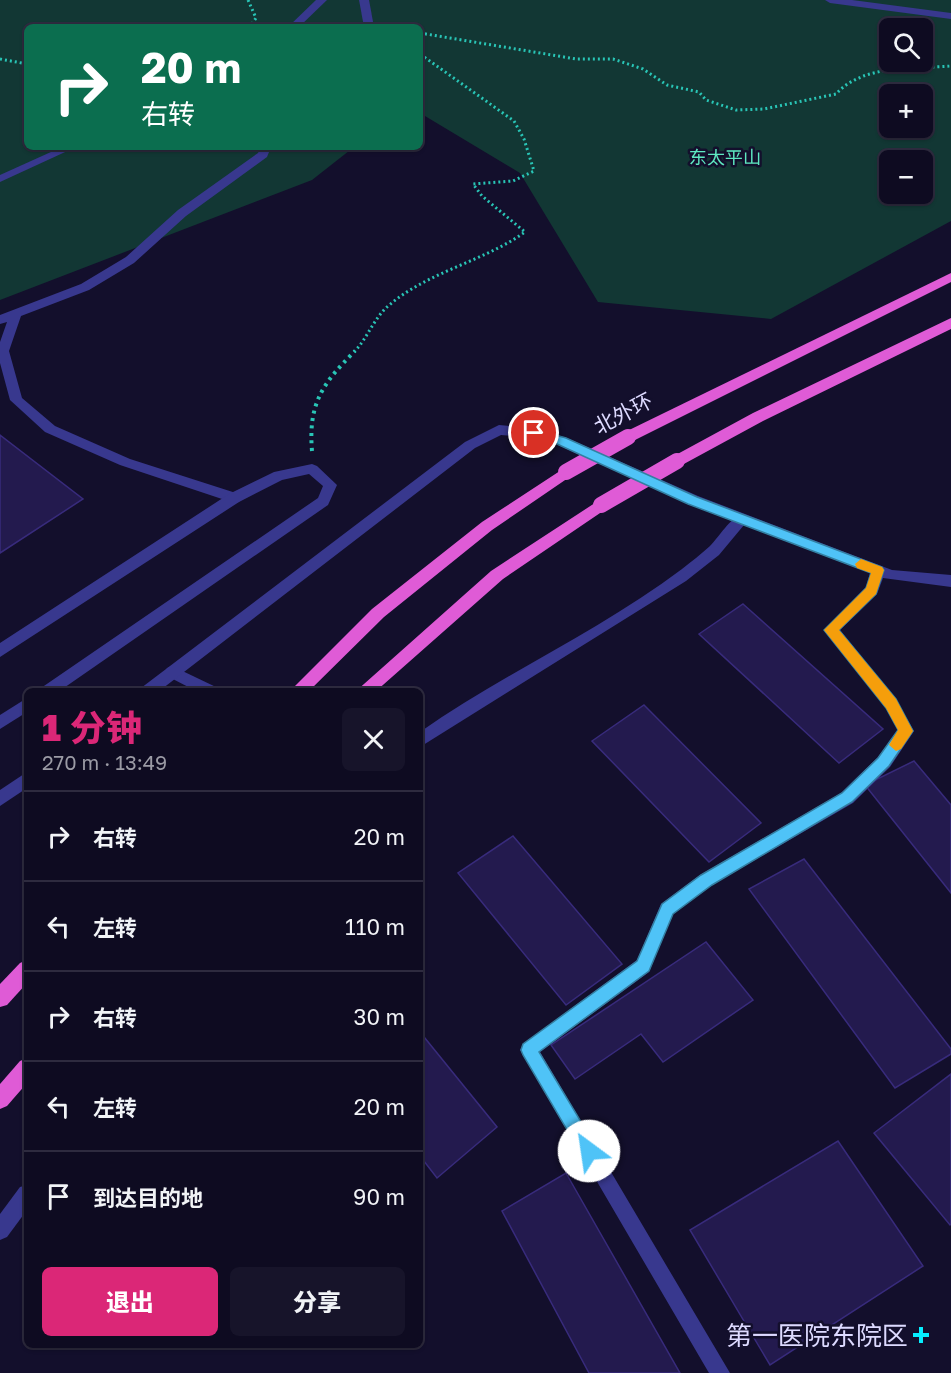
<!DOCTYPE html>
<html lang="zh">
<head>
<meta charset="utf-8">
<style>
  :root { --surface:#0e0b21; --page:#17142a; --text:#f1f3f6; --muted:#9b9ba5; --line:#2e2b3f; --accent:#db2777 }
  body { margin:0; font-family:"Golos Text","Noto Sans SC",sans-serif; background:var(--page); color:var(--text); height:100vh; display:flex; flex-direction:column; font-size:22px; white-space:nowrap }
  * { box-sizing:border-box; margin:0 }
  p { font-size:20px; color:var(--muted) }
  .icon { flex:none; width:33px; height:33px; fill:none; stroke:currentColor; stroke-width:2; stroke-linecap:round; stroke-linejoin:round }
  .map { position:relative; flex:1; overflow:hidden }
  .sheet { position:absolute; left:24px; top:688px; width:399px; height:660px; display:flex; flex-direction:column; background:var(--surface); border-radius:9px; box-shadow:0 2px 4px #0004,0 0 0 2px var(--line) }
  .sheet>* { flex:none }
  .banner { position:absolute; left:24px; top:24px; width:399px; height:126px; border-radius:9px; box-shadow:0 2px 4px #0004,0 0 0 2px var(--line); background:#0b6e4f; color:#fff; overflow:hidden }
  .fabs { position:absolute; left:879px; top:18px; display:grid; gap:12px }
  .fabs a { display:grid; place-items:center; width:54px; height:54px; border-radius:9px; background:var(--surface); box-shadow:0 2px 4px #0004,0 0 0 2px var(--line); font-size:30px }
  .pin { position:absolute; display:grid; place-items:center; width:51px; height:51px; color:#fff; margin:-26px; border:3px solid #fff; border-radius:50%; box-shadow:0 2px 6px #0007 }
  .me { position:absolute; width:66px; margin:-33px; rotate:329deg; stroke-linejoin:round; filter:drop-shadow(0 0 4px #0008) }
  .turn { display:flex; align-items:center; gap:21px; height:126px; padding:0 18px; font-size:27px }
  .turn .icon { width:78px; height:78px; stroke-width:2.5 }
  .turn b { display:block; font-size:42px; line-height:51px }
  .round { display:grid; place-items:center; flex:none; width:63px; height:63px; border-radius:9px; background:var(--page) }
  .overview { display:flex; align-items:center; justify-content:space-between; height:102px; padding:0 18px }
  h1 { font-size:36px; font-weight:800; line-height:45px; color:var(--accent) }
  .button { display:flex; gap:12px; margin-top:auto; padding:12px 18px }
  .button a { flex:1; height:69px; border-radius:9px; background:var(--accent); color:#fff; font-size:24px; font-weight:800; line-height:69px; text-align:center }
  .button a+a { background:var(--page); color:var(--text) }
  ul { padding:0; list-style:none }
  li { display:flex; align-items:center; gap:18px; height:90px; padding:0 18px; border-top:2px solid var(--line) }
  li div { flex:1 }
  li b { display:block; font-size:22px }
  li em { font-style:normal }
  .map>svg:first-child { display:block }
  .green { fill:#123734; fill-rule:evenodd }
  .building { fill:#231a4e; stroke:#382b7c; stroke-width:1.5 }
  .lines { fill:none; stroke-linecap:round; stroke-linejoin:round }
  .path-far1 { stroke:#29c5b6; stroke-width:3; stroke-dasharray:2 3; stroke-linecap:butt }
  .path { stroke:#29c5b6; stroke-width:4; stroke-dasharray:3 4.5; stroke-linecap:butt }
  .service { fill:#38388e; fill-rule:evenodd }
  .minor { fill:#38388e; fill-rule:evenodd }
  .trunk { fill:#df5bd6; fill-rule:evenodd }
  .trunk-bridge { stroke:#df5bd6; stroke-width:16 }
  .route { fill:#4fc3f7; stroke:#337fa1; stroke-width:1.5 }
  .slow { fill:#f59e0b }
  .poi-dot { fill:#06eeff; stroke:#130f2c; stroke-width:2 }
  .labels { text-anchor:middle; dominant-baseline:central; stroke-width:5; stroke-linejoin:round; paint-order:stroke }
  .far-park-label { font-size:18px; fill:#5ee8c1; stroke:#130f2c }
  .street-label { font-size:21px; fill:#dddaff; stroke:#130f2c }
  .near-poi-label { font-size:26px; fill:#dddaff; stroke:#130f2c; text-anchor:end }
</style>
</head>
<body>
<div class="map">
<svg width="951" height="1373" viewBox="0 0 951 1373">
  <rect width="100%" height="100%" fill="#130f2c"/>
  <!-- green -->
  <path class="green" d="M0,0H951V221L771,319L598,302L520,173L420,113V27H27V147H354L312,180L0,300ZM890,28H922V62H890ZM890,94H922V128H890ZM890,160H922V194H890Z"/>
  <!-- building -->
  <g class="building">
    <polygon points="0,435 83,499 0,553"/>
    <polygon points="743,604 883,729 839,763 699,634"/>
    <polygon points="644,705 761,823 709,862 592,741"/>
    <polygon points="914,761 951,805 951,893 865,785"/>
    <polygon points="513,836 622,964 566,1005 458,873"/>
    <polygon points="804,859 951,1049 951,1054 895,1088 749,889"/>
    <polygon points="706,942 753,1000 663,1062 641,1034 575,1079 551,1045"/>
    <polygon points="420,1032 497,1127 437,1178 420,1156"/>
    <polygon points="951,1074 951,1224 950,1225 874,1133"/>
    <polygon points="838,1141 923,1266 770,1365 690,1230"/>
    <polygon points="566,1173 680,1373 589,1373 502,1211"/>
  </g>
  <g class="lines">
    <!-- path-far1 -->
    <g class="path-far1">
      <polyline points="248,0 256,18 250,27"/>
      <path d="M420,33L576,59H613L643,69L667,85L699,92L706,100L736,110L764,109L836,94C863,64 914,69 951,66"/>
      <polyline points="0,59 27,64"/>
      <path d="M354,352C367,339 373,320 387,307C426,272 483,262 525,232L482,196L473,184L513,181L534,171L524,139L514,121L420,54"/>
    </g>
    <!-- path -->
    <path class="path" d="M312,451C308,403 323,383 355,351"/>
    <!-- service -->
    <g class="service">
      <polygon points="316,0 327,0 299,27 288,27"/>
      <polygon points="359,0 369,0 374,27 364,27"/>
      <polygon points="825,0 852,0 951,13 951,19 830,3"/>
      <polygon points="62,147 76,147 0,182 0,175"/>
      <polygon points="261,147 271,147 267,157 186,216 134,263 89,290 21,316 9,351 22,398 55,426 130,459 239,494 241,498 239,502 234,503 120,465 45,432 10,400 0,363 0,342 7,322 0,324 0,315 81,284 126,257 178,210 258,153"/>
      <path d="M742,514L749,519L719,555L686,581L420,747V732C504,673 600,631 682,569C691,562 701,554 710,546C719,537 730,518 742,514Z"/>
      <polygon points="172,666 218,688 220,692 198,692 167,676 165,672 167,668"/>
      <polygon points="27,1185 27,1210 7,1237 0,1240 0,1214 20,1187"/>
    </g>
    <!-- minor -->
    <g class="minor">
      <polygon points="499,425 534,428 567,438 698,496 892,570 951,575 951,587 883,578 877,594 840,630 896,700 914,731 890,767 853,803 712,885 673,914 649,972 540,1052 730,1373 709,1373 520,1050 523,1044 637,960 661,904 700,875 841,793 878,757 898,730 886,708 824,630 866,587 870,573 688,504 558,445 534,438 501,435 475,448 158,692 139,692 141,688 465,442"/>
      <polygon points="312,464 317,466 337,485 328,505 58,692 39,692 41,688 318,498 323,486 309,474 282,480 239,502 0,657 0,643 229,494 274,472"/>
      <polygon points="27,698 27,712 0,729 0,715"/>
      <polygon points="27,772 27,788 0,806 0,790"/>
    </g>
    <!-- trunk -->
    <g class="trunk">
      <polygon points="951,273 951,282 633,441 623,441 621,437 623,433"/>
      <polygon points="951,318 951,329 763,421 682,465 677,466 670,461 672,457 753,413"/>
      <polygon points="566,467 571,468 573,472 571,476 492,530 384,617 308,692 289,692 372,609 482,522"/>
      <polygon points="601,499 606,501 608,505 606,509 503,579 375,692 355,692 491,571"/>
      <polygon points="27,960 27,983 7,1005 0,1007 0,984 20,963"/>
      <polygon points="27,1058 27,1083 7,1106 0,1109 0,1084 20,1061"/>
    </g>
    <!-- trunk-bridge -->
    <g class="trunk-bridge">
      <polyline points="566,472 628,437"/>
      <polyline points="601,505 677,461"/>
    </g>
  </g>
  <!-- route -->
  <polygon class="route" points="534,429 566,438 697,497 882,567 884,570 876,594 839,630 896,699 913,731 889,766 852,802 712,885 673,914 649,971 539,1052 595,1145 597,1151 595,1157 589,1159 583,1157 523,1055 521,1050 523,1044 637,961 662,904 701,875 842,793 878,758 898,730 886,708 824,630 866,588 871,573 688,504 557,444 530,436 528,433"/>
  <!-- slow -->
  <polygon class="slow" points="861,559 882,567 884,570 876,594 839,630 896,699 913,731 901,749 896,751 889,745 898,730 886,708 824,630 866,588 871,573 857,568 855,564"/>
  <!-- markers -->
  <path class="poi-dot" d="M918 1326h6v6h6v6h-6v6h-6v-6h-6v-6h6z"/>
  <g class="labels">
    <!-- far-park labels -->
    <g class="far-park-label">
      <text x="725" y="157">东太平山</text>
    </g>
    <!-- street labels -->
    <g class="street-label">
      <text transform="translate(623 413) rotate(-28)">北外环</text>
    </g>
    <!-- near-poi labels -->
    <g class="near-poi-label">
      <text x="908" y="1335">第一医院东院区</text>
    </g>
  </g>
</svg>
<div class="fabs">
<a><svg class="icon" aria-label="search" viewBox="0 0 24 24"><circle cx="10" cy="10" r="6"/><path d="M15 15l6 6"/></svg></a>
<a>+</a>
<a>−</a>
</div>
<div class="pin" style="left:534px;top:433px;background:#d93025"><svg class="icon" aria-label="arrive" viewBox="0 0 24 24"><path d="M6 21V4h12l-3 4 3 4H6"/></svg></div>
<svg class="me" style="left:589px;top:1151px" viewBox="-20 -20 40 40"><circle r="19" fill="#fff"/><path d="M0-13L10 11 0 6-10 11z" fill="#4fc3f7"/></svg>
<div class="banner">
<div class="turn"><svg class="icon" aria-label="right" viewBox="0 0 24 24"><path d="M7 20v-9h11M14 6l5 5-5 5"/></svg><div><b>20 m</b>右转</div></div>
</div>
<section class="sheet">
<div class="overview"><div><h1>1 分钟</h1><p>270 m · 13:49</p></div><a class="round"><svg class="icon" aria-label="close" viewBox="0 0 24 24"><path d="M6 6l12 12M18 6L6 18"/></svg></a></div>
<ul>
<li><svg class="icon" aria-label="right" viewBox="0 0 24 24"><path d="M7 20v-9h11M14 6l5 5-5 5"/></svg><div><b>右转</b></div><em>20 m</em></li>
<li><svg class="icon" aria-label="left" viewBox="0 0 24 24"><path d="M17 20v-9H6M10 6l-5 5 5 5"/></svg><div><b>左转</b></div><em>110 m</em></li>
<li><svg class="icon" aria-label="right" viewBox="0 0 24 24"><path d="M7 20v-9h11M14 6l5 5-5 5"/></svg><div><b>右转</b></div><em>30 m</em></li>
<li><svg class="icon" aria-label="left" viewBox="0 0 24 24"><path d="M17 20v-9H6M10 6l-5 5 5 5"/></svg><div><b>左转</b></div><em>20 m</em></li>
<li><svg class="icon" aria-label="arrive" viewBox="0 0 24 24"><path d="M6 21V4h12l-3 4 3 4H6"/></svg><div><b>到达目的地</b></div><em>90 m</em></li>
</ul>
<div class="button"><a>退出</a><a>分享</a></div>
</section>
</div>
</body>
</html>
